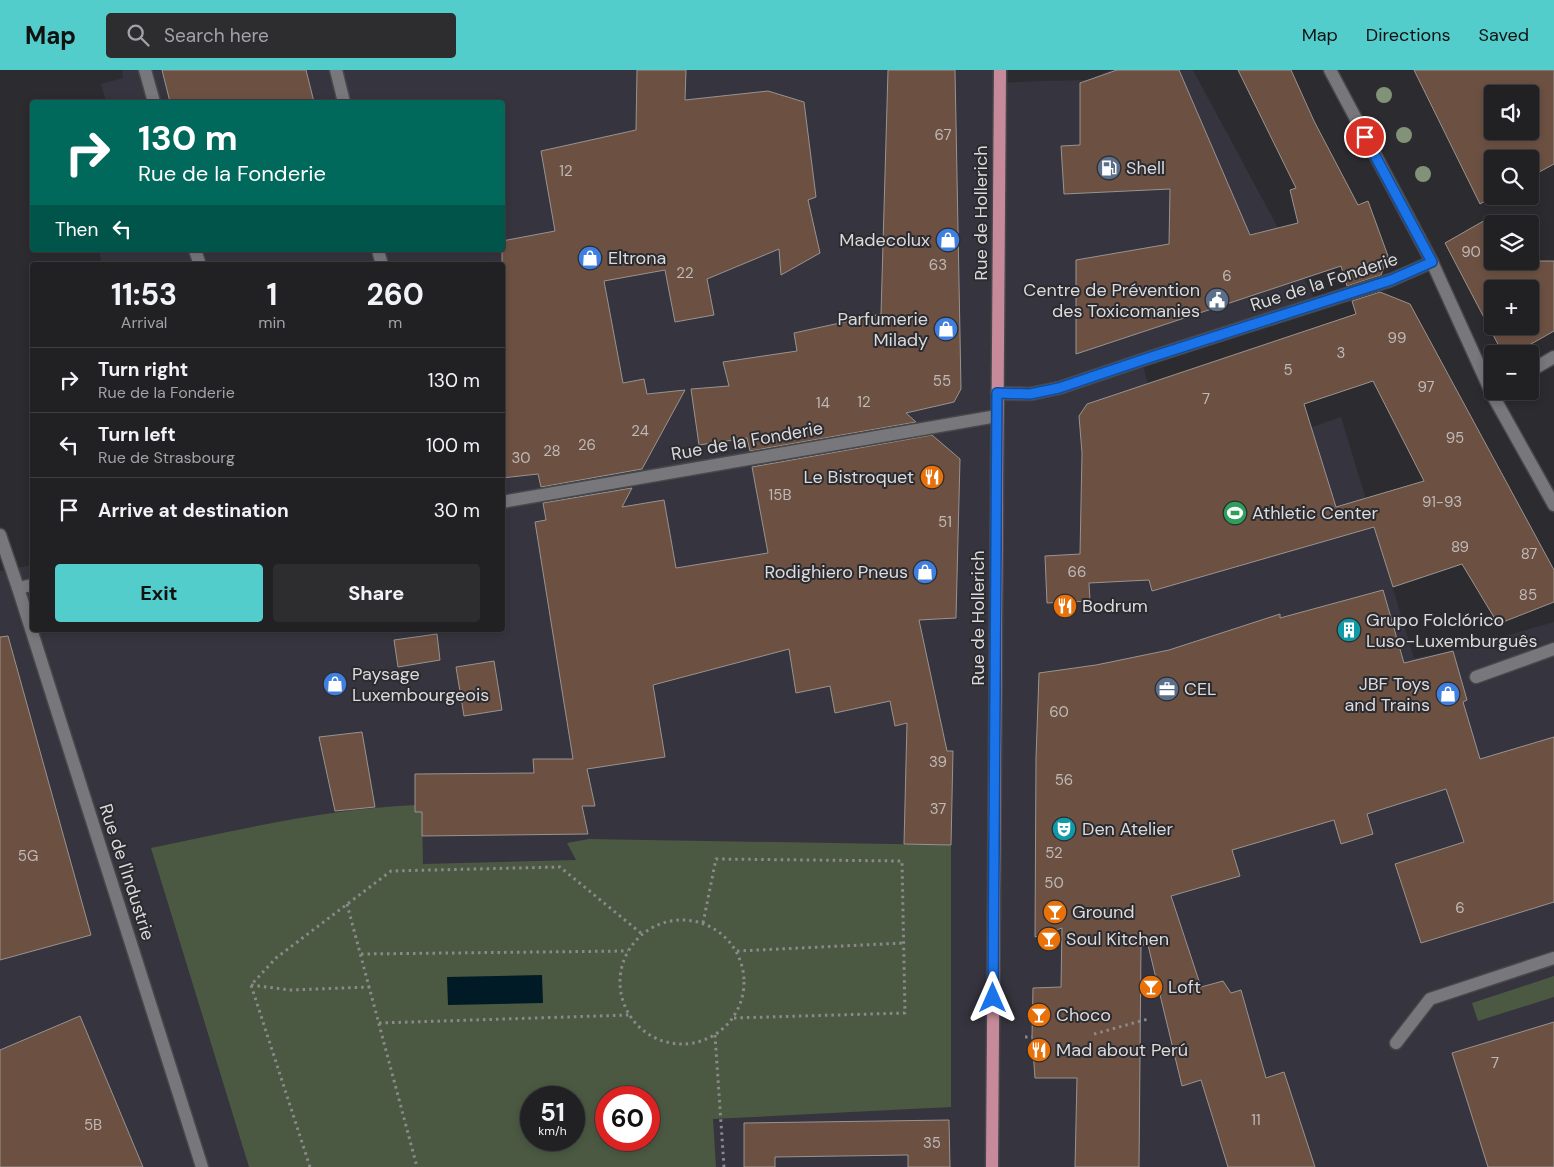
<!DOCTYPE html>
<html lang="en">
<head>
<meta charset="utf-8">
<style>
  :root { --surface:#212023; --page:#2d2d30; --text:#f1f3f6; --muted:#a2a3a6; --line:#3e3e41; --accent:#52cdcc }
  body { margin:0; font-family:"DM Sans",sans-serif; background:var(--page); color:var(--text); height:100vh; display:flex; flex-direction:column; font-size:19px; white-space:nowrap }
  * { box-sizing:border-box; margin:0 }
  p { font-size:16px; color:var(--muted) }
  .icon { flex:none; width:28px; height:28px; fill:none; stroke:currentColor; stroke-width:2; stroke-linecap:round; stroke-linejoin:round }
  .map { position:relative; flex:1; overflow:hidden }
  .side { position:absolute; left:30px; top:192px; width:475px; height:370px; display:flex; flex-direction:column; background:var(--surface); border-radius:5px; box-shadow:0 2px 8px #0003,0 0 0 1px var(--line) }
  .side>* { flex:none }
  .hud { position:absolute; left:30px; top:30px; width:475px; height:152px; border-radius:5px; box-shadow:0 2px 8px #0003,0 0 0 1px var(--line); background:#00695c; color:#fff; overflow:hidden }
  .buttons { position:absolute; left:1484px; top:15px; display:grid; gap:10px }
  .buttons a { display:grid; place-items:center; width:55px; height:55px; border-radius:5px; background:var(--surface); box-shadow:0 2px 8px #0003,0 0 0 1px var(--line); font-size:25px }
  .speed { position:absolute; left:520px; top:1016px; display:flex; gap:10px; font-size:25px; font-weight:700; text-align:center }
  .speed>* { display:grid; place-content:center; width:65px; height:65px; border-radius:50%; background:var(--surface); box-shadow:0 2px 8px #0003,0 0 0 1px var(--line); line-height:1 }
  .speed small { font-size:12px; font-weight:400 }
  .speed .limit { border:8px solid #d22; background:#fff; color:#111 }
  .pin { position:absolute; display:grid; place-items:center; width:42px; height:42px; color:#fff; margin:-21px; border:2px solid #fff; border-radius:50%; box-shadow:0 1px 5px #0007 }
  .me { position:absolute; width:55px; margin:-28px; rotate:0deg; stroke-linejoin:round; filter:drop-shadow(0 0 4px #0008) }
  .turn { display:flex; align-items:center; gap:18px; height:105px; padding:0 25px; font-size:22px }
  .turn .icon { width:65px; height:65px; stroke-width:2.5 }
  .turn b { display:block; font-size:35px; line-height:42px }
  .then { display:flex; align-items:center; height:48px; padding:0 25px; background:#0003; gap:10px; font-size:19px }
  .eta { display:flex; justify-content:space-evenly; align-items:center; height:85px; text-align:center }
  .eta b { font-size:30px; font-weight:700; line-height:35px }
  .button { display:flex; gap:10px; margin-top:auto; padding:10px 25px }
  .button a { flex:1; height:58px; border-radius:5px; background:var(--accent); color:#111; font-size:20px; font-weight:700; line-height:58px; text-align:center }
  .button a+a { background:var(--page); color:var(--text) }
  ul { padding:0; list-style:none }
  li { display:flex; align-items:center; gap:15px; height:65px; padding:0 25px; border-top:1px solid var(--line) }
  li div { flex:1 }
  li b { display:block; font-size:19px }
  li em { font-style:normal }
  header { display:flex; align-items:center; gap:30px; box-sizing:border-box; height:70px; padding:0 25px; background:var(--accent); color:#111 }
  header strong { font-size:24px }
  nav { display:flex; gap:28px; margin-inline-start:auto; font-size:18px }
  .search { width:350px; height:45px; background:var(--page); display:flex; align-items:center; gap:12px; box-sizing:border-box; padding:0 18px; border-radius:5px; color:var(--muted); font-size:19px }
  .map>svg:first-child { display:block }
  .built { fill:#36343e; fill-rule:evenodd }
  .green { fill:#4b5942; fill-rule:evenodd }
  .water { fill:#001b25 }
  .building { fill:#6c5143; stroke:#999390; fill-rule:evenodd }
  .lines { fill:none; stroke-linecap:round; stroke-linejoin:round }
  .service-casing { stroke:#48474a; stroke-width:15 }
  .minor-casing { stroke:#48474a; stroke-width:15 }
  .secondary-casing { stroke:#48474a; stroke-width:15 }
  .primary-casing { stroke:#48474a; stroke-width:15 }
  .path { stroke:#8a898c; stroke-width:3; stroke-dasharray:2.5 4; stroke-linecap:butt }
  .service { stroke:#78777c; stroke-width:12 }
  .minor { stroke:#78777c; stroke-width:12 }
  .secondary { stroke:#78777c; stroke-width:12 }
  .primary { stroke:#c78a9b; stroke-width:12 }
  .tree { fill:#819279 }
  .route-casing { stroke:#114b97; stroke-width:12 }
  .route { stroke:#1a73e8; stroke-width:9 }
  .labels { text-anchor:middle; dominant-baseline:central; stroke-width:4; stroke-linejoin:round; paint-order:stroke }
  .number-label { font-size:15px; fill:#bfb8b6 }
  .poi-label { font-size:18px; fill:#dbdadd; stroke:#2c2b2f; text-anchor:start }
  .street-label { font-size:18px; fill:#dbdadd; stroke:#2c2b2f }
</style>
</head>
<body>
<header>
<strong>Map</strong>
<div class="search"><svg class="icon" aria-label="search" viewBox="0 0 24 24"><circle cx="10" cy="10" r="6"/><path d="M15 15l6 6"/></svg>Search here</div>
<nav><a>Map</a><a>Directions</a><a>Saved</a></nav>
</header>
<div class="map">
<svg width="1554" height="1097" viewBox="0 0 1554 1097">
  <rect width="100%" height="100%" fill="#2c2b2f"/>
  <!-- built -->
  <path class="built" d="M122,0H1000V13L1039,11L1088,10L1111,0H1193L1291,182L1318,236L1142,290L1158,357L1168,407L1341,347L1414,588L1453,581L1554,552V1097H0V501L32,495V560H502V195H102L99,180H502V32H106L101,14L123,8ZM531,1028H574V1070H531ZM606,1028H649V1070H606Z"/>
  <!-- green -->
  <g class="green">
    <path d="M415,735V742H422L423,794L576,790L567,773L589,769L951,775V1037L713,1049L716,1097H249L151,778C238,760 325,739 415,735ZM531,1028H574V1070H531ZM606,1028H649V1070H606Z"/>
    <polygon points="1554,906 1554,927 1478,951 1472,933"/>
  </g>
  <!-- water -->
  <polygon class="water" points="542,905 543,933 448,935 447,907"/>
  <!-- building -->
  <g class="building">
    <polygon points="162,0 306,0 314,32 170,32"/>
    <polygon points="637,0 686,0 685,30 768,21 804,32 816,127 808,130 820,183 781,205 779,179 707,209 714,245 675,252 665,200 604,211 623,313 644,309 647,324 685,320 642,399 541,417 538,404 502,408 502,171 555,161 541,81 636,60"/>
    <polygon points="888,0 955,0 961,319 954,332 906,343 916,352 750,381 747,368 699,375 691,319 729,316 723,292 797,281 794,263 881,244"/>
    <polygon points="1117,0 1179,0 1250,165 1298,153 1290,120 1296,118 1238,0 1291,0 1314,51 1358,135 1368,131 1388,186 1381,205 1347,216 1341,196 1076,284 1076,190 1169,174 1170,119 1064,124 1061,76 1080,75 1080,13"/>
    <path d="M1414,0H1554V94L1530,107V89H1492V126H1494L1480,134ZM1492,24H1530V61H1492Z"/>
    <path d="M1494,145L1499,154H1492V191H1554V261L1517,282L1501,280L1445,173ZM1492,219H1530V256H1492Z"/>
    <path d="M1380,222L1410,234L1554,500V532L1498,554L1462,494L1393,517L1374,457L1152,521L1149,510L1089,513L1090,531L1047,533L1045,486L1080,484L1082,383L1079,346L1087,334L1356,244L1352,231ZM1373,311L1424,411L1336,437L1304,334Z"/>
    <polygon points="932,365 960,389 956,548 919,550 947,681 953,681 951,775 904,774 907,653 895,656 890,631 835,643 830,616 796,623 789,579 653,615 665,687 587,699 595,736 582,736 588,764 422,766 422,742 415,742 415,704 534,703 533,689 573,689 535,452 546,450 543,433 632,418 622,437 664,430 676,498 768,483 752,397"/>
    <polygon points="1383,520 1404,593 1453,581 1467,630 1463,632 1480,689 1554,667 1554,832 1421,873 1395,794 1464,772 1446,719 1367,744 1373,764 1341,774 1334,750 1232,780 1240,806 1171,826 1201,917 1223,911 1231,923 1241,920 1266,1008 1284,1002 1315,1097 1228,1097 1201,1010 1182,1016 1148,875 1141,875 1139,1097 1075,1097 1077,1008 1035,1008 1032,967 1033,918 1061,917 1062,858 1035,867 1036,688 1039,603 1096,595 1169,580 1280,544 1280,548"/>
    <polygon points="437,564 440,590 398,597 394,570"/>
    <polygon points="8,566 91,865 0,890 0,567"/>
    <polygon points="494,591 502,640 464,646 456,597"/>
    <polygon points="362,662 375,737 335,741 319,667"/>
    <polygon points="80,946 143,1097 0,1097 0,980"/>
    <polygon points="1554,952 1554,1097 1488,1097 1452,983"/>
    <polygon points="949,1050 950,1097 908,1097 908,1085 775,1087 775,1097 744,1097 744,1053"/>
  </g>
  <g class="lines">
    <!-- service casing -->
    <g class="service-casing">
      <g id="service">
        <polyline points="145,0 154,32"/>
        <polyline points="195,180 200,195"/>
        <polyline points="1476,607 1554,579"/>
      </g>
    </g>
    <!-- minor casing -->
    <g class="minor-casing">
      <g id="minor">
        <polyline points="336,0 344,32"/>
        <polyline points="378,180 382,195"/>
        <polyline points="1530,301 1554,287"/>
        <polyline points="997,323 1030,324 1059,318 1142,290 1391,210 1432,192"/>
        <polyline points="502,432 997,346"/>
        <polyline points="0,465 18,518"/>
        <polyline points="32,515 18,518 202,1097"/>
        <polyline points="1396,973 1430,929 1554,888"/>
      </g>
    </g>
    <!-- secondary casing -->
    <g class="secondary-casing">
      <polyline id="secondary" points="1330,0 1432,192 1492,324 1554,435"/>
    </g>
    <!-- primary casing -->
    <g class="primary-casing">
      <polyline id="primary" points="992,1097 1000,0"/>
    </g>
    <!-- path -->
    <g class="path">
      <polyline points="347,834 417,1097"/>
      <circle cx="682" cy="912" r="62"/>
      <polyline points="703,853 716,789 902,791 905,943 734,948"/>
      <polyline points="737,881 904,873"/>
      <polyline points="361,884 628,881"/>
      <polyline points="251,915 290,920 370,917"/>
      <polyline points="379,953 629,945"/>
      <polyline points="1094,964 1148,949"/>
      <polyline points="715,965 724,1097"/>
      <polyline points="1025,967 1032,967"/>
      <polyline points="310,1097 251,915 276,888 391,801 560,797 642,864"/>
    </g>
    <!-- service -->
    <use href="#service" class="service"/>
    <!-- minor -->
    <use href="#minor" class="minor"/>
    <!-- secondary -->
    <use href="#secondary" class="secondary"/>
    <!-- primary -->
    <use href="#primary" class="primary"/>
  </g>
  <!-- trees -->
  <g class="tree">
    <circle cx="1384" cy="25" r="8"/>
    <circle cx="1404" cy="65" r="8"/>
    <circle cx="1423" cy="104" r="8"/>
  </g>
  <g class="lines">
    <!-- route casing -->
    <g class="route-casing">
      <polyline id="route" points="993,928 997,323 1030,324 1059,318 1142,290 1391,210 1432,192 1365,67"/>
    </g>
    <!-- route -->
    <use href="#route" class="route"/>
  </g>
  <!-- icons -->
  <defs>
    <g id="fuel-disc" transform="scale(1.25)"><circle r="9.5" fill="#5c6f8a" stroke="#2c2b2f"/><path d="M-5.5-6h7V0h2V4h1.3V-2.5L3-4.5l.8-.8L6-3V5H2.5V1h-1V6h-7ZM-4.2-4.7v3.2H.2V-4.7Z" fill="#fff"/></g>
    <g id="shop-disc" transform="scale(1.25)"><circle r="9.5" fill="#3f7fe0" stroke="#2c2b2f"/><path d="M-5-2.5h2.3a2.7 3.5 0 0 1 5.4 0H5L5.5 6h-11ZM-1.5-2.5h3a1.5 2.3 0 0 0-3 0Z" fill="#fff"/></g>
    <g id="civic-disc" transform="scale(1.25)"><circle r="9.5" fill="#5c6f8a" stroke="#2c2b2f"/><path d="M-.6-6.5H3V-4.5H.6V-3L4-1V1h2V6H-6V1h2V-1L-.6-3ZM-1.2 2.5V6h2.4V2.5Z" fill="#fff"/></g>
    <g id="restaurant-disc" transform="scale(1.25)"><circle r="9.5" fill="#e8710a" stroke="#2c2b2f"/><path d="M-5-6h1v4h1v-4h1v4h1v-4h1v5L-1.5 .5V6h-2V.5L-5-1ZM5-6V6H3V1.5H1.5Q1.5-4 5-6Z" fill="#fff"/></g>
    <g id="stadium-disc" transform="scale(1.25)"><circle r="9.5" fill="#2e9e5b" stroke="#2c2b2f"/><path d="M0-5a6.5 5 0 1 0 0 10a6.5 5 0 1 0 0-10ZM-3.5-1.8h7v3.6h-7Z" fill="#fff"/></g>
    <g id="building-disc" transform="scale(1.25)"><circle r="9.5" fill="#0f9aa8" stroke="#2c2b2f"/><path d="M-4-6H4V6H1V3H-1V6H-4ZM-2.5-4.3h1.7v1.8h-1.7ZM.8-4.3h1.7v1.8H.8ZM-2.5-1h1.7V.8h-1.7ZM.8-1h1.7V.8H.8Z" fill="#fff"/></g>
    <g id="office-disc" transform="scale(1.25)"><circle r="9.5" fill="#5c6f8a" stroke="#2c2b2f"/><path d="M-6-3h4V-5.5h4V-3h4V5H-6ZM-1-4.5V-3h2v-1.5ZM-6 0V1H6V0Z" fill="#fff"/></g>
    <g id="theatre-disc" transform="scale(1.25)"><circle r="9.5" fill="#0f9aa8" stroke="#2c2b2f"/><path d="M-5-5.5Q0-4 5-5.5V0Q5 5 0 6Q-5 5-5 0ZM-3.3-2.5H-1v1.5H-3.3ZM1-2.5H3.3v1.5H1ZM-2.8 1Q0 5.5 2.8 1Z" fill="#fff"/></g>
    <g id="bar-disc" transform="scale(1.25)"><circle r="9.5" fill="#e8710a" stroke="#2c2b2f"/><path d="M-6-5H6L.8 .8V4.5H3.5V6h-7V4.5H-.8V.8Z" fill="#fff"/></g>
  </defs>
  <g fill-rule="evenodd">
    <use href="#fuel-disc" x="1109" y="98"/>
    <use href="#shop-disc" x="948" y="170"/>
    <use href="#shop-disc" x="590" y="188"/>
    <use href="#civic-disc" x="1217" y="230"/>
    <use href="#shop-disc" x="946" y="259"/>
    <use href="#restaurant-disc" x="932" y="407"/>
    <use href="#stadium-disc" x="1235" y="443"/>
    <use href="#shop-disc" x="925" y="502"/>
    <use href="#restaurant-disc" x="1065" y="536"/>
    <use href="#building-disc" x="1349" y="560"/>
    <use href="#shop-disc" x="335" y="614"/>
    <use href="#office-disc" x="1167" y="619"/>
    <use href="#shop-disc" x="1448" y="624"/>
    <use href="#theatre-disc" x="1064" y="759"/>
    <use href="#bar-disc" x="1055" y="842"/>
    <use href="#bar-disc" x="1049" y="869"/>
    <use href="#bar-disc" x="1151" y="917"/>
    <use href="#bar-disc" x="1039" y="945"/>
    <use href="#restaurant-disc" x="1039" y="980"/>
  </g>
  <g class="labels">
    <!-- number labels -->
    <g class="number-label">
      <text x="943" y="65">67</text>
      <text x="566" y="101">12</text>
      <text x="1471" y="182">90</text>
      <text x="938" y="195">63</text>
      <text x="685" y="203">22</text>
      <text x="1227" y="206">6</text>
      <text x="1397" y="268">99</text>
      <text x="1341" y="283">3</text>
      <text x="1288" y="300">5</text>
      <text x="942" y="311">55</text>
      <text x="1426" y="317">97</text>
      <text x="1206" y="329">7</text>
      <text x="864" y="332">12</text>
      <text x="823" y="333">14</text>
      <text x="640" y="361">24</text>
      <text x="1455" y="368">95</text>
      <text x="587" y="375">26</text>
      <text x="552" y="381">28</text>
      <text x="521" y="388">30</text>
      <text x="780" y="425">15B</text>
      <text x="1442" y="432">91-93</text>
      <text x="945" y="452">51</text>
      <text x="1460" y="477">89</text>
      <text x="1529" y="484">87</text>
      <text x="1077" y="502">66</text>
      <text x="1528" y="525">85</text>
      <text x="1059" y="642">60</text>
      <text x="938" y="692">39</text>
      <text x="1064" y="710">56</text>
      <text x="938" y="739">37</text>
      <text x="1054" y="783">52</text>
      <text x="28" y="786">5G</text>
      <text x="1054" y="813">50</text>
      <text x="1460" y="838">6</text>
      <text x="1495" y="993">7</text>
      <text x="1256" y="1050">11</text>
      <text x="93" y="1055">5B</text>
      <text x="932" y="1073">35</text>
    </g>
    <!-- poi labels -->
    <g class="poi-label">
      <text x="1126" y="98">Shell</text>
      <text x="930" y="170" text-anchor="end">Madecolux</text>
      <text x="608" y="188">Eltrona</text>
      <text x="1200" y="220" text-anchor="end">Centre de Prévention<tspan x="1200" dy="21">des Toxicomanies</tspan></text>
      <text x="928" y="249" text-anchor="end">Parfumerie<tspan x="928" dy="21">Milady</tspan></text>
      <text x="914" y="407" text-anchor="end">Le Bistroquet</text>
      <text x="1252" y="443">Athletic Center</text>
      <text x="908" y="502" text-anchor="end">Rodighiero Pneus</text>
      <text x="1082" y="536">Bodrum</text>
      <text x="1366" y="550">Grupo Folclórico<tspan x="1366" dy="21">Luso-Luxemburguês</tspan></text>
      <text x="352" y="604">Paysage<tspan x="352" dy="21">Luxembourgeois</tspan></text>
      <text x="1430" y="614" text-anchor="end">JBF Toys<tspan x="1430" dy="21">and Trains</tspan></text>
      <text x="1184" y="619">CEL</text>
      <text x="1082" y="759">Den Atelier</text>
      <text x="1072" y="842">Ground</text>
      <text x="1066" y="869">Soul Kitchen</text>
      <text x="1168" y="917">Loft</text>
      <text x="1056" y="945">Choco</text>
      <text x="1056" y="980">Mad about Perú</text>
    </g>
    <!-- street labels -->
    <g class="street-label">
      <text transform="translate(981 143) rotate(-90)">Rue de Hollerich</text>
      <text transform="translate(1324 212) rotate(-18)">Rue de la Fonderie</text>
      <text transform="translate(747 371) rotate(-10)">Rue de la Fonderie</text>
      <text transform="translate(978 548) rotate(-90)">Rue de Hollerich</text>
      <text transform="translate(127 802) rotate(72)">Rue de l'Industrie</text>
    </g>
  </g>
</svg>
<div class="buttons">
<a><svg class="icon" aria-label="sound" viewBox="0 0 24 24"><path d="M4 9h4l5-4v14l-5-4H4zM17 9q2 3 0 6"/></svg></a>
<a><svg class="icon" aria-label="search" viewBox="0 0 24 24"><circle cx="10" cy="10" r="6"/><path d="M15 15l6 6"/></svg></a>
<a><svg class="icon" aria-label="layers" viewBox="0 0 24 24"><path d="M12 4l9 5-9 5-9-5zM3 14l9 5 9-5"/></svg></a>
<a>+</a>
<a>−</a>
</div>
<div class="speed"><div>51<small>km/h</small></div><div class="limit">60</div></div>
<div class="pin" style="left:1365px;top:67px;background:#d93025"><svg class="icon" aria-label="arrive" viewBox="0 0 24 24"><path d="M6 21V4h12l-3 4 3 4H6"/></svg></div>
<svg class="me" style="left:993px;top:928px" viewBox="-20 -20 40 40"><path d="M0-17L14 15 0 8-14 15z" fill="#1a73e8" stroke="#fff" stroke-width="4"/></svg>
<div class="hud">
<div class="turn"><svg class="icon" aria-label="right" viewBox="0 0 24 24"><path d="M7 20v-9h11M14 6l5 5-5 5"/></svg><div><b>130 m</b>Rue de la Fonderie</div></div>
<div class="then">Then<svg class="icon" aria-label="left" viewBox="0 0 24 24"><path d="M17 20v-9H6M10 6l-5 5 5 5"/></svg></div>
</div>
<section class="side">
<div class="eta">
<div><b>11:53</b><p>Arrival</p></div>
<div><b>1</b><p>min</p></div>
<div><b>260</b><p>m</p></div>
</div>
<ul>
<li><svg class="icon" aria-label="right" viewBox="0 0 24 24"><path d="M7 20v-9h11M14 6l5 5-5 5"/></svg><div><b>Turn right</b><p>Rue de la Fonderie</p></div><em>130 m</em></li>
<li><svg class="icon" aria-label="left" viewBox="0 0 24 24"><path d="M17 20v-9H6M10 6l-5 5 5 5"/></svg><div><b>Turn left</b><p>Rue de Strasbourg</p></div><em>100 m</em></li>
<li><svg class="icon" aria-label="arrive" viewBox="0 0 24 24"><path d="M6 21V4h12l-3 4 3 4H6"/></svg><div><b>Arrive at destination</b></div><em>30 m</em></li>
</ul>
<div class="button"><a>Exit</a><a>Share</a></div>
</section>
</div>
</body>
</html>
